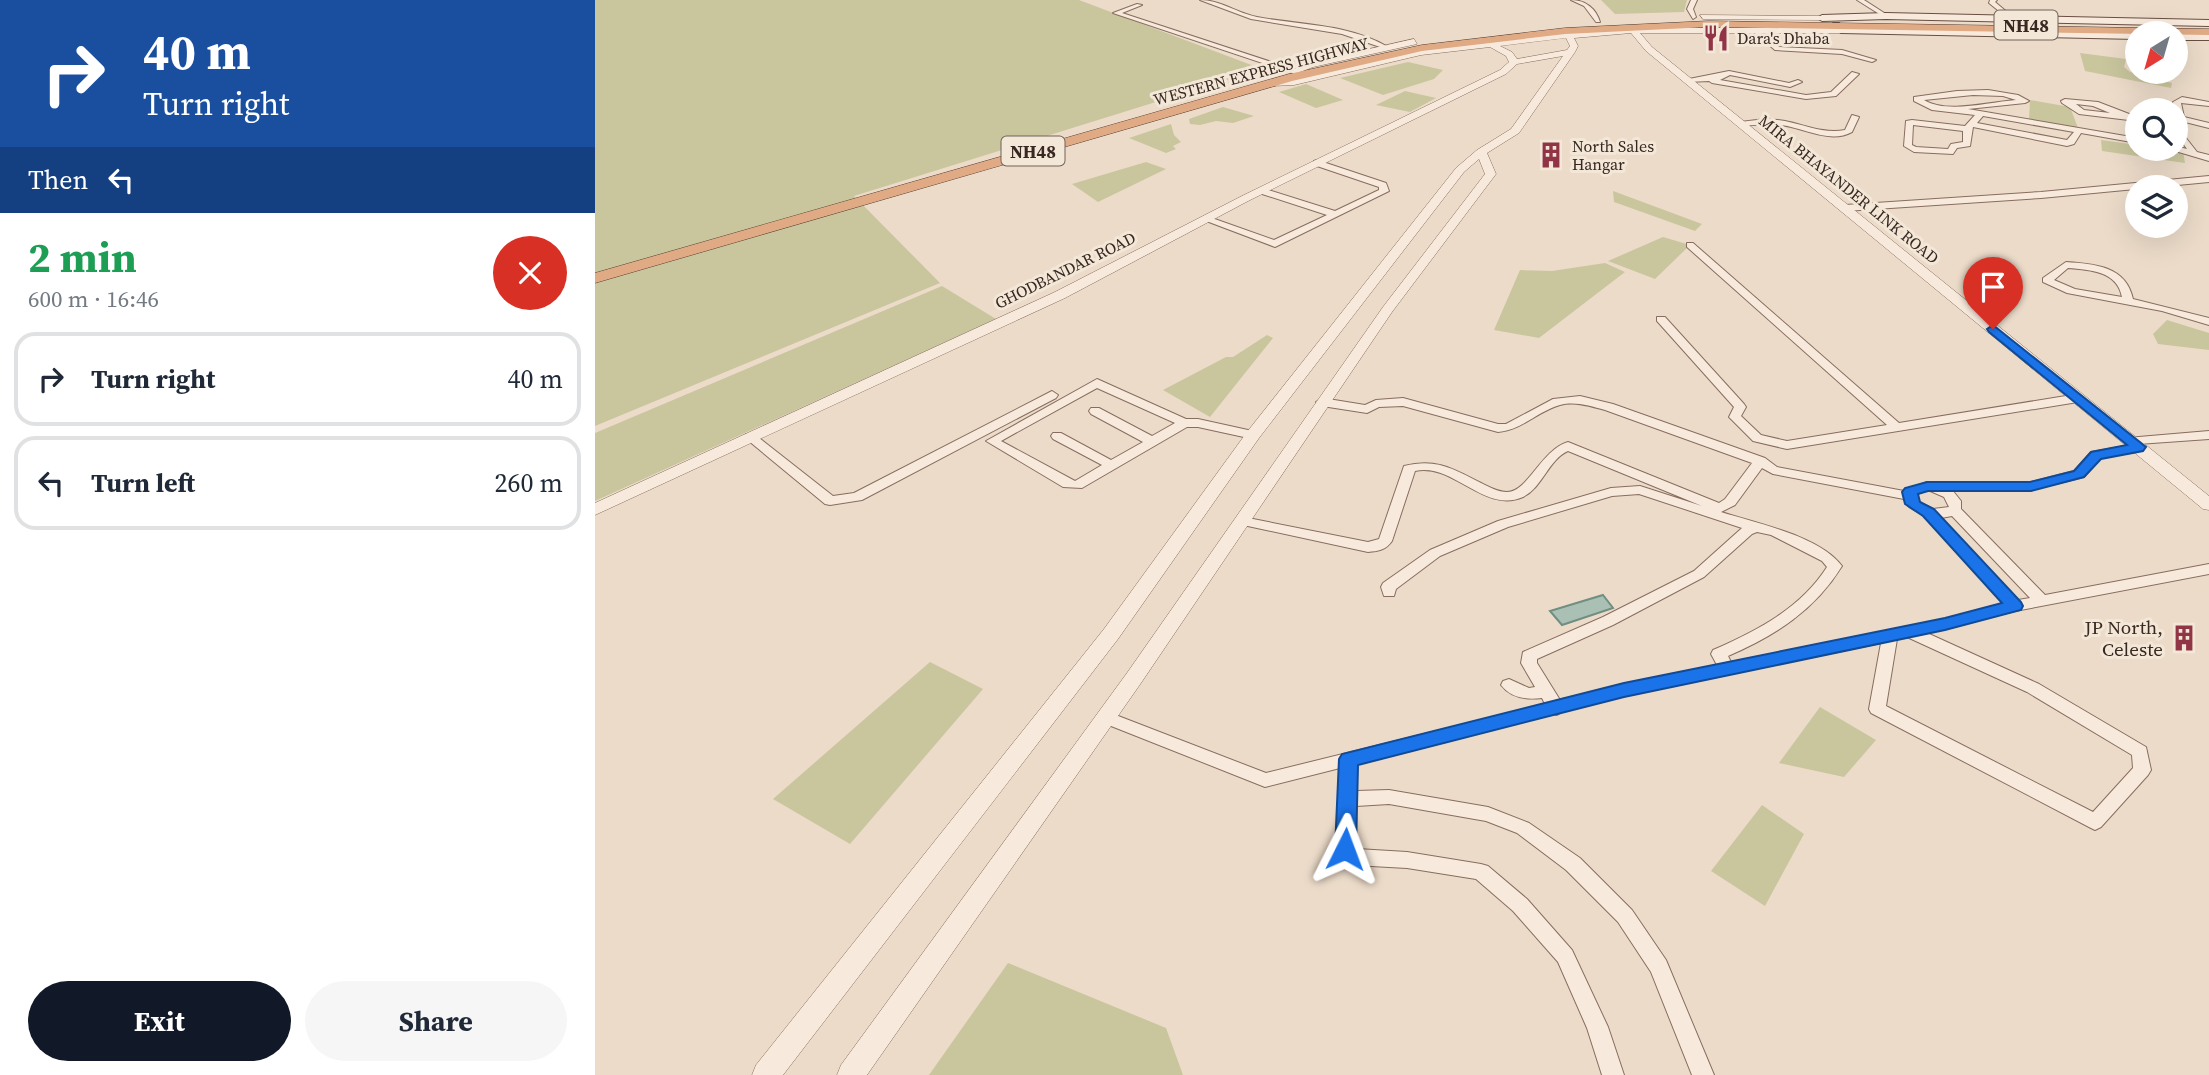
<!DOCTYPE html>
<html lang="en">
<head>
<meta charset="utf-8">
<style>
  :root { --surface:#fff; --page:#f6f6f7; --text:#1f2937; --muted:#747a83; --line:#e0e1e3; --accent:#111827 }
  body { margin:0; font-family:"Source Serif 4",serif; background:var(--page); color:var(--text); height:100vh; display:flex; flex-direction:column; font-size:26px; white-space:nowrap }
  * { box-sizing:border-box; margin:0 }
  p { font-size:23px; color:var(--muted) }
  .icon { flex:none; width:38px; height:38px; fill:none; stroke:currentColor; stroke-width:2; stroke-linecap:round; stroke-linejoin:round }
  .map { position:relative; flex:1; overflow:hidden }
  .details { display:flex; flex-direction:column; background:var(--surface); width:595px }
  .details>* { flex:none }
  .top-card { background:#1a4fa0; color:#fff; overflow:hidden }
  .needle { width:46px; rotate:217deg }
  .buttons { position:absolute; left:1530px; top:21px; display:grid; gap:14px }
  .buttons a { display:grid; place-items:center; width:63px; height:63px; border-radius:50%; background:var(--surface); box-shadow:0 7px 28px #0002; font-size:35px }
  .pin { position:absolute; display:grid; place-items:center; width:60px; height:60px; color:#fff; margin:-72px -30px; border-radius:50% 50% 50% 0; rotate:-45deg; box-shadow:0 0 7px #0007 }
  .pin .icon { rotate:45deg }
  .me { position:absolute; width:77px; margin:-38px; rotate:3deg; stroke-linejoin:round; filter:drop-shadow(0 0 5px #0008) }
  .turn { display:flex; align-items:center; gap:24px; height:147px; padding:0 28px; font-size:32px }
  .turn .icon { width:91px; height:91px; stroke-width:2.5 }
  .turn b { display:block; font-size:49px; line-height:60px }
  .then { display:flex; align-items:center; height:66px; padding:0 28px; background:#0003; gap:14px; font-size:26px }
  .round { display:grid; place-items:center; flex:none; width:74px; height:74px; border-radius:37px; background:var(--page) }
  .summary { display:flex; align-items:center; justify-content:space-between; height:119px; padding:0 28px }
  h1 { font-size:42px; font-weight:700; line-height:52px; color:#1e9e55 }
  .primary-button { display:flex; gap:14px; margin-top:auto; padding:14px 28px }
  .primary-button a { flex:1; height:80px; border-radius:42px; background:var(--accent); color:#fff; font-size:28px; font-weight:700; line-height:80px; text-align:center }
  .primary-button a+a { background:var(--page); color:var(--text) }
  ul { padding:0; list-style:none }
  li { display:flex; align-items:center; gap:21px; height:94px; margin:0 14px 10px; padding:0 14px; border:4px solid var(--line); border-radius:21px }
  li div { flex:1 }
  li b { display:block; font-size:26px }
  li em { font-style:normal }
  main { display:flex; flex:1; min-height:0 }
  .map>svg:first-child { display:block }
  .green { fill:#c9c69e }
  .water { fill:#aac0b5; stroke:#708e82; stroke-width:2 }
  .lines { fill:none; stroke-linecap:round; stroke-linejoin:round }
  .minor-casing { stroke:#876d5f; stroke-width:2 }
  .tertiary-casing { stroke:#876d5f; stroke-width:1 }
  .secondary-casing { stroke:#694e42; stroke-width:2 }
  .trunk-casing { stroke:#553d33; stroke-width:1 }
  .minor { fill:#f7eadc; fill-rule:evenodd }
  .tertiary { fill:#f7eadc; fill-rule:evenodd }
  .secondary { fill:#f7eadc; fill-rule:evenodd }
  .trunk { fill:#dfaa84; fill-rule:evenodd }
  .route { fill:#1a73e8; stroke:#114b97; stroke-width:2 }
  .labels { text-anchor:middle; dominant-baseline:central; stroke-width:6; stroke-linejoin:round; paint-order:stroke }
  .far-poi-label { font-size:16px; fill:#382821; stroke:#f3e7d8; text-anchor:start }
  .far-street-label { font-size:16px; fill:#382821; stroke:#f3e7d8 }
  .shield { fill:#f3e7d8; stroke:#706158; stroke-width:2 }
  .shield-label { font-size:18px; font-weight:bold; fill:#382821 }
  .poi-label { font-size:19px; fill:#382821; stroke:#f3e7d8; text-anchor:end }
</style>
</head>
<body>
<main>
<section class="details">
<div class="top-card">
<div class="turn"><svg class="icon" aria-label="right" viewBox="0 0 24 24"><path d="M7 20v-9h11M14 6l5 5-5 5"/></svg><div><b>40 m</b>Turn right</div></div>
<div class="then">Then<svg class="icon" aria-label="left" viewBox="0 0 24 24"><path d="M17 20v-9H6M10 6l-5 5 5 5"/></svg></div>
</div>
<div class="summary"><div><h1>2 min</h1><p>600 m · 16:46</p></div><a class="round" style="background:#d93025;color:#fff"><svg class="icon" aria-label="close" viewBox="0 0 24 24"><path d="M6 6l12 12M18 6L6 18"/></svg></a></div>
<ul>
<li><svg class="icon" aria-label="right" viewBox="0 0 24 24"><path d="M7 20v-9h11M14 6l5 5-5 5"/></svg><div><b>Turn right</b></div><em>40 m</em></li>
<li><svg class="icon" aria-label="left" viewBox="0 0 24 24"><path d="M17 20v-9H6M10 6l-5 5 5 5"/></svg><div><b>Turn left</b></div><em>260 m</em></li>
</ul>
<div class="primary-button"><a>Exit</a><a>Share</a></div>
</section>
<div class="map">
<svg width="1614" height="1075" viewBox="0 0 1614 1075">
  <rect width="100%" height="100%" fill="#ecdbc9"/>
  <!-- green -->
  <g class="green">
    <polygon points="0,0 484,0 667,69 259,196 345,283 0,426"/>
    <polygon points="1006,0 1092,0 1089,12 1020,14"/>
    <polygon points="1485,53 1531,59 1529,67 1535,72 1577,83 1576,88 1490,71"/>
    <polygon points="813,62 848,70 839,79 788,95 745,78"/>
    <polygon points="711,84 748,100 721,108 684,92"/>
    <polygon points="810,91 841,98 815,112 781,105"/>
    <polygon points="1435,100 1475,107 1483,128 1434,120"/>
    <polygon points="628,107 659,116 638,123 621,121 605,125 595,124 594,119"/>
    <polygon points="576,124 579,135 586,142 578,146 581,149 571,153 534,138"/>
    <polygon points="1506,140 1542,145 1542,149 1588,151 1590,163 1507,151"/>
    <polygon points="551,162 571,169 503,202 477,184"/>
    <polygon points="1018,191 1107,224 1100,231 1019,202"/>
    <polygon points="1068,237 1095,245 1060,279 1013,261"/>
    <polygon points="1010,263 1030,272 944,338 899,330 925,270 957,271"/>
    <polygon points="347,286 401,319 0,501 0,433"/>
    <polygon points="1572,320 1614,333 1614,350 1563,344 1558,334"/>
    <polygon points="672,335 678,338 615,417 568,390 631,357 638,357"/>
    <polygon points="335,662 388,689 255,844 178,799"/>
    <polygon points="1225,707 1281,740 1249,777 1184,763"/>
    <polygon points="1167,805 1209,834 1170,906 1116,871"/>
    <polygon points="413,963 571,1028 588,1075 334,1075"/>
  </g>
  <!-- water -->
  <polygon class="water" points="1008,595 1018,608 967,625 955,611"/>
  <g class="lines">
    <!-- minor casing -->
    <g class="minor-casing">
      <g id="minor">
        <path d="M605,0C625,0 642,13 662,17C705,25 755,24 793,47L788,48L747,34L656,19Z"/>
        <path d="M976,0C991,0 1001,9 1005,22H1001L989,6Z"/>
        <polygon points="1096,0 1102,0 1098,9 1101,17 1098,19 1092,9"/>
        <polygon points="1262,0 1269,0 1294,16 1289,17"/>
        <polygon points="1395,0 1402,0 1400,2 1419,18 1419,20 1415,20 1394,3"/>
        <polygon points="542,4 547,5 527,13 704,71 697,73 518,13"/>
        <polygon points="1159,28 1184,47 1247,50 1281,60 1277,62 1247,54 1180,50 1157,31"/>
        <polygon points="1134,71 1194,83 1203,80 1207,82 1195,87 1135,75 1125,80 1211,95 1236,92 1257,72 1264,74 1241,96 1211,99 1117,83 1114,81 1093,82 1089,80"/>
        <path d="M1393,90L1423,95L1434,101L1430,103L1373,109L1542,138V143L1486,133L1479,144L1472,146L1378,127L1375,146L1362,148L1358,154L1319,152L1309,146L1311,121L1317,120L1370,126L1380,115L1337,110L1319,101V97L1362,91ZM1378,95L1408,96L1421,100C1394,102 1352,114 1329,100ZM1388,116L1479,132L1472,140L1382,123ZM1318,125L1368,131V142L1356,144L1353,149L1321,147L1317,145Z"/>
        <polygon points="1587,97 1614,102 1614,106 1586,103 1589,117 1614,123 1614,128 1582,120 1578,102"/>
        <path d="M1470,99L1503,102L1542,117V121L1484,114L1467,103L1466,101ZM1481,104L1498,106L1515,113L1489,110Z"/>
        <path d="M1257,115L1264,117L1257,132C1235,144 1209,128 1186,125C1172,123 1159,125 1146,126L1142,124L1146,122C1161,120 1175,118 1190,121C1210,125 1229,134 1250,130Z"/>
        <polygon points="1580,124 1602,152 1614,155 1614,161 1577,150 1580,149 1580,146 1592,149 1580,132"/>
        <polygon points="722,160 791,183 794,191 680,247 606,219 614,217 679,240 732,215 664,193 664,189 670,189 740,211 784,190 784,187 719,165 719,161"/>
        <polygon points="1614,176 1614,182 1446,198 1250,211 1245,208 1250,205 1446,192"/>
        <polygon points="1092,243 1098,243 1304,423 1483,394 1489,398 1483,402 1192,449 1158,441 1134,417 1139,407 1062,321 1062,317 1070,317 1149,404 1151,407 1146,416 1166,435 1192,441 1292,425 1092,247"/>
        <path d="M1471,262C1500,264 1531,266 1538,299L1614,318V325L1567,311L1472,293L1448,282V278ZM1473,268C1496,270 1522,271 1527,297L1480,289L1459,280Z"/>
        <path d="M502,379L591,419H603L662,432L664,435L658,439L603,427H592L487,488L468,487L391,441ZM502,388L580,423L557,436L504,408H496L494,411L496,414L548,442L516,460L466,433H458L456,436L458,439L507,465L480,481L406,441Z"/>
        <polygon points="457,391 463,395 461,398 267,500 235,505 230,504 149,437 151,434 159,434 238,496 259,493"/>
        <path d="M985,396L1018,404L1170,458L1182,467L1309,491L1332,482H1436L1479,471L1496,452L1542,444H1532L1530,441L1532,438L1614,431V439L1543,444L1549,448L1547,451L1505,458L1489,477L1436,490L1358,491L1366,501V509L1450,595L1614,564V574L1420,611L1332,633L1444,684L1551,747L1556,770L1553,775L1506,827L1500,830L1494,827L1276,713L1274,709L1286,643L1029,696L969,711L962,715L958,714L762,764L761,791L794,790L893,807L934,823L985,858L1037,910L1071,960L1119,1075H1097L1056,972L1023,922L971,870L922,833L891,821L794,804L761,806L759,846L762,849L812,852L886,864L893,866L932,899L977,950L1013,1027L1029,1075H1007L992,1028L963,962L918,911L881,879L812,868L758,865C750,862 745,857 741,849L745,768L670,787L506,722L504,718L506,714L512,712L518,714L671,773L950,704L947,698C931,700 916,698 906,685L908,681L914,679L934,688L940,687L926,663L928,652L1008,617L1099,571L1147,528L1044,494L1017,496L913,527L845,556L801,589L799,596H789L786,587L788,583L835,550L903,521L1016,488L1045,486L1107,506L973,451C953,460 948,487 928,497C889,514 858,462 820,471L797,541C791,550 783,551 773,552L648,525L641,521L648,517L773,542L784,539L809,466C842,458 858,469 886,483C894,487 903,492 912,492C933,492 946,450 973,442L1124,503L1130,499L1157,463L1010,410C995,406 980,401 965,405C943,411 927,430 903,432L808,406L784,407L772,413L727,406L721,402L727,398L770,405L781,400L808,398L903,424H911L958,399ZM1167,468L1178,474L1309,499L1314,507L1328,515L1409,604L1350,619L1136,662L1133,656C1180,636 1220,610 1247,566C1225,536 1161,523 1126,512L1140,505ZM1333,490L1349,497L1354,507L1338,509L1324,502L1322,494ZM1357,516L1435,598L1423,600L1346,518ZM1162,532L1176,535L1227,561L1232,567C1206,608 1162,631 1118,650L1116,654L1122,665L965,700L942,663V659L1018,625L1109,577L1157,534ZM1312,637L1432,692L1537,755L1538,768L1498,812L1291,706L1302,639Z"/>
      </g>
    </g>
    <!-- tertiary casing -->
    <g class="tertiary-casing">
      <g id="tertiary">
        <polygon points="1105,15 1227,16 1231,18 1227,20 1108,19"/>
        <path d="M1015,28H1249L1246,33H1045L1057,47L1614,496V510L1608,509L1051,51L1036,33L979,38L983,46L980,52L924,133L892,153L901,174L797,312L546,683L272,1075H242L246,1065L532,673L788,307L890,174L884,159L869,172L664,438L523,639L188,1075H157L161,1065L509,629L652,432L861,168L882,150L916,129L968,56L922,64L911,74L655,200L470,298L0,515V503L460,292L647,196L905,70L914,62L911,56L895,47L826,55L699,85L676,86L671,83L673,81L699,79L826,49ZM971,38L975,46L972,50L922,59L917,52L905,46Z"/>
        <polygon points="819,39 822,44 718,67 700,74 695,71 712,63"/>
      </g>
    </g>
    <!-- secondary casing -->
    <g class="secondary-casing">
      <g id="secondary">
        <polygon points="1291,13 1614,20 1614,26 1291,19 1227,21 1222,18 1227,15"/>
        <polygon points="1238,23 1244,23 1248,27 1542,33 1542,39 1246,33 1238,27"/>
        <rect x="1580" y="34" width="34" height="6"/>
      </g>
    </g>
    <!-- trunk casing -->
    <g class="trunk-casing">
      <polygon id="trunk" points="1114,21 1614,29 1614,35 1114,27 970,34 827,51 697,81 0,283 0,273 694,74 827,45 970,28"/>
    </g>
    <!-- minor -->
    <use href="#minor" class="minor"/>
    <!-- tertiary -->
    <use href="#tertiary" class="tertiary"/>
    <!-- secondary -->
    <use href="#secondary" class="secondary"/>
    <!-- trunk -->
    <use href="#trunk" class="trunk"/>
  </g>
  <!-- route -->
  <polygon class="route" points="1398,325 1551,447 1548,451 1506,459 1489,477 1436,491 1333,491 1323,494 1325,502 1339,509 1426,602 1428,606 1426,610 1350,630 1029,697 763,765 761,849 758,855 750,858 743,855 740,849 744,759 747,754 1029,683 1350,618 1407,603 1328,516 1310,504 1307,492 1310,488 1332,482 1435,482 1479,471 1496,452 1532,445 1394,332 1392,329"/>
  <!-- icons -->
  <defs>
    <g id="restaurant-bare" transform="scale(2.1)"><path d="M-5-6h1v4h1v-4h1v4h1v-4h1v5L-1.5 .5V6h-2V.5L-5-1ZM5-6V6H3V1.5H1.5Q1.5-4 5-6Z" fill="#913445" stroke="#f3e7d8" stroke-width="2.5" paint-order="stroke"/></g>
    <g id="building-bare" transform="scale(2.1)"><path d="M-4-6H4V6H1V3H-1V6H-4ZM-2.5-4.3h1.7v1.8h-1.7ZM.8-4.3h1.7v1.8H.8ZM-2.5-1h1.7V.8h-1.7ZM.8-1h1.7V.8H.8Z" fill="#913445" stroke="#f3e7d8" stroke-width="2.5" paint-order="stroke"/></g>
  </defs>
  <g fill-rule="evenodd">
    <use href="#restaurant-bare" x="1121" y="38"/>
    <use href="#building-bare" x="956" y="155"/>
    <use href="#building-bare" x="1589" y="638"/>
  </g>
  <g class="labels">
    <!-- far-poi labels -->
    <g class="far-poi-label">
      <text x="1142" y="38">Dara's Dhaba</text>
      <text x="977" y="146">North Sales<tspan x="977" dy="18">Hangar</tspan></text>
    </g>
    <!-- far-street labels -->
    <g class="far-street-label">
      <text transform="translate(666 71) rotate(-15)">WESTERN EXPRESS HIGHWAY</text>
      <text transform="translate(1254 189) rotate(39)">MIRA BHAYANDER LINK ROAD</text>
      <text transform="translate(470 270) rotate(-26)">GHODBANDAR ROAD</text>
    </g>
    <!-- shield labels -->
    <g class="shield">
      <rect x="1399.5" y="10.5" width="63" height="29" rx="5"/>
      <rect x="406.5" y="136.5" width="63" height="29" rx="5"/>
    </g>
    <g class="shield-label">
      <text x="1431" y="25">NH48</text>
      <text x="438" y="151">NH48</text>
    </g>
    <!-- poi labels -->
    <g class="poi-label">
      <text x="1568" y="627">JP North,<tspan x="1568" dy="22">Celeste</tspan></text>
    </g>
  </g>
</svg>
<div class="buttons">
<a><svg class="needle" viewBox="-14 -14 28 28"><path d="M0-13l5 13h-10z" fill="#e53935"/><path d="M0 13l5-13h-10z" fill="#747a83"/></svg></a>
<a><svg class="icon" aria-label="search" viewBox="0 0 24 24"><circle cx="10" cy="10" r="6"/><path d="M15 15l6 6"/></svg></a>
<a><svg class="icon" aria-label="layers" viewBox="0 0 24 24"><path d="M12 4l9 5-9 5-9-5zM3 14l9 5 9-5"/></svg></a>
</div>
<div class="pin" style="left:1398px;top:329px;background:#d93025"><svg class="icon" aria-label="arrive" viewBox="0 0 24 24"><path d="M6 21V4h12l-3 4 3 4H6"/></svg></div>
<svg class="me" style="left:750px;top:849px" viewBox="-20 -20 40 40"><path d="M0-17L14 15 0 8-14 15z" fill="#1a73e8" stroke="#fff" stroke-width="4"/></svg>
</div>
</main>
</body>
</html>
